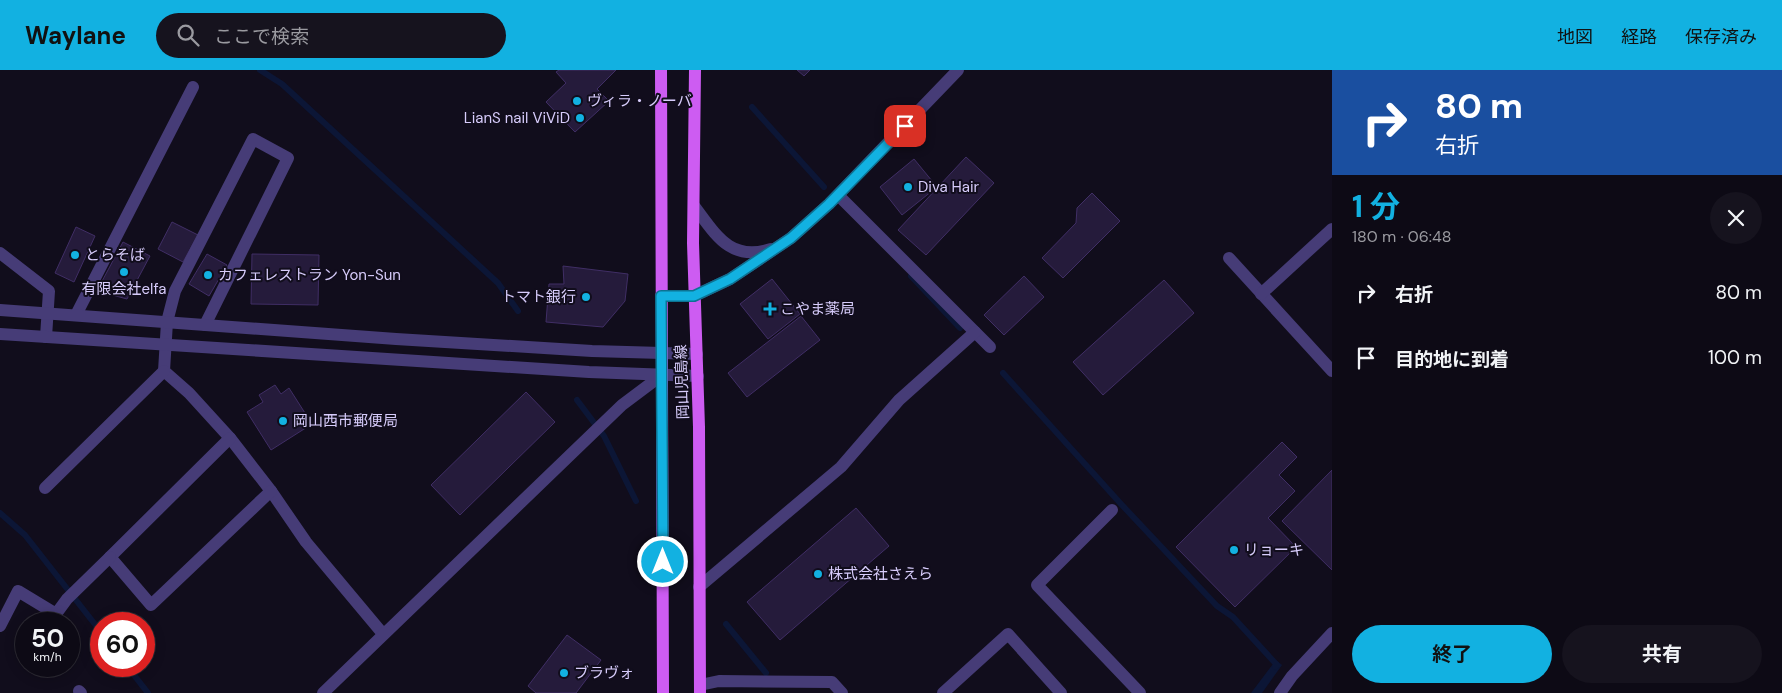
<!DOCTYPE html>
<html lang="ja">
<head>
<meta charset="utf-8">
<style>
  :root { --surface:#0d0a15; --page:#16131e; --text:#f1f3f6; --muted:#9a9aa0; --line:#2d2b34; --accent:#12b1e1 }
  body { margin:0; font-family:"DM Sans","Noto Sans JP",sans-serif; background:var(--page); color:var(--text); height:100vh; display:flex; flex-direction:column; font-size:19px; white-space:nowrap }
  * { box-sizing:border-box; margin:0 }
  p { font-size:16px; color:var(--muted) }
  .icon { flex:none; width:28px; height:28px; fill:none; stroke:currentColor; stroke-width:2; stroke-linecap:round; stroke-linejoin:round }
  .map { position:relative; flex:1; overflow:hidden }
  .panel { display:flex; flex-direction:column; background:var(--surface); width:450px }
  .panel>* { flex:none }
  .top-card { background:#1a4fa0; color:#fff; overflow:hidden }
  .speed { position:absolute; left:15px; top:542px; display:flex; gap:10px; font-size:25px; font-weight:700; text-align:center }
  .speed>* { display:grid; place-content:center; width:65px; height:65px; border-radius:50%; background:var(--surface); box-shadow:0 2px 12px #0003,0 0 0 1px var(--line); line-height:1 }
  .speed small { font-size:12px; font-weight:400 }
  .speed .limit { border:8px solid #d22; background:#fff; color:#111 }
  .pin { position:absolute; display:grid; place-items:center; width:42px; height:42px; color:#fff; margin:-21px; border-radius:10px; box-shadow:0 2px 8px #0006 }
  .me { position:absolute; width:55px; margin:-28px; rotate:0deg; stroke-linejoin:round; filter:drop-shadow(0 0 4px #0008) }
  .turn { display:flex; align-items:center; gap:18px; height:105px; padding:0 20px; font-size:22px }
  .turn .icon { width:65px; height:65px; stroke-width:2.5 }
  .turn b { display:block; font-size:35px; line-height:42px }
  .round { display:grid; place-items:center; flex:none; width:52px; height:52px; border-radius:26px; background:var(--page) }
  .overview { display:flex; align-items:center; justify-content:space-between; height:85px; padding:0 20px }
  h1 { font-size:30px; font-weight:700; line-height:38px; color:var(--accent) }
  .primary-button { display:flex; gap:10px; margin-top:auto; padding:10px 20px }
  .primary-button a { flex:1; height:58px; border-radius:30px; background:var(--accent); color:#111; font-size:20px; font-weight:700; line-height:58px; text-align:center }
  .primary-button a+a { background:var(--page); color:var(--text) }
  ul { padding:0; list-style:none }
  li { display:flex; align-items:center; gap:15px; height:65px; padding:0 20px }
  li div { flex:1 }
  li b { display:block; font-size:19px }
  li em { font-style:normal }
  header { display:flex; align-items:center; gap:30px; box-sizing:border-box; height:70px; padding:0 25px; background:var(--accent); color:#111 }
  header strong { font-size:24px }
  nav { display:flex; gap:28px; margin-inline-start:auto; font-size:18px }
  .search { width:350px; height:45px; background:var(--page); display:flex; align-items:center; gap:12px; box-sizing:border-box; padding:0 18px; border-radius:28px; color:var(--muted); font-size:19px }
  main { display:flex; flex:1; min-height:0 }
  .map>svg:first-child { display:block }
  .water { fill:#0c1636 }
  .lines { fill:none; stroke-linecap:round; stroke-linejoin:round }
  .stream { stroke:#0c1636; stroke-width:6 }
  .building { fill:#251b3b; stroke:#402e65 }
  .minor { stroke:#463c77; stroke-width:12 }
  .tertiary { stroke:#463c77; stroke-width:12 }
  .primary { stroke:#cd5cf2; stroke-width:12 }
  .route-casing { stroke:#0c7392; stroke-width:12 }
  .route { stroke:#12b1e1; stroke-width:9 }
  .poi-dot { fill:#12b1e1; stroke:#110d1c; stroke-width:2 }
  .labels { text-anchor:middle; dominant-baseline:central; stroke-width:4; stroke-linejoin:round; paint-order:stroke }
  .poi-label { font-size:15px; fill:#d7ccfb; stroke:#110d1c; text-anchor:start }
  .street-label { font-size:15px; fill:#d7ccfb; stroke:#110d1c }
</style>
</head>
<body>
<header>
<strong>Waylane</strong>
<div class="search"><svg class="icon" aria-label="search" viewBox="0 0 24 24"><circle cx="10" cy="10" r="6"/><path d="M15 15l6 6"/></svg>ここで検索</div>
<nav><a>地図</a><a>経路</a><a>保存済み</a></nav>
</header>
<main>
<div class="map">
<svg width="1332" height="623" viewBox="0 0 1332 623">
  <rect width="100%" height="100%" fill="#110d1c"/>
  <!-- water -->
  <polygon class="water" points="1276,590 1282,595 1262,623 1251,623"/>
  <g class="lines">
    <!-- stream -->
    <g class="stream">
      <polyline points="260,0 282,14 498,213 518,241"/>
      <polyline points="752,37 824,117"/>
      <polyline points="911,206 960,258"/>
      <polyline points="1003,303 1121,434 1217,536 1233,547 1277,595 1275,597"/>
      <polyline points="577,330 604,366 636,431"/>
      <polyline points="0,443 25,465 101,562"/>
      <polyline points="726,554 766,603"/>
      <polyline points="127,596 148,623"/>
    </g>
  </g>
  <!-- building -->
  <g class="building">
    <polygon points="559,0 616,0 597,19 609,31 575,62 546,32 566,13 556,2"/>
    <polygon points="797,0 810,0 804,6"/>
    <polygon points="966,87 994,113 926,185 898,160"/>
    <polygon points="914,89 937,117 902,145 880,117"/>
    <polygon points="1092,123 1120,151 1063,208 1042,188 1076,153 1077,138"/>
    <polygon points="172,152 198,165 183,192 158,179"/>
    <polygon points="76,157 95,166 74,212 55,203"/>
    <polygon points="123,172 150,186 127,229 105,223 100,215"/>
    <polygon points="207,184 227,195 209,226 189,214"/>
    <polygon points="252,184 319,185 318,235 251,234"/>
    <polygon points="563,196 628,204 625,231 603,257 546,252 549,214 564,214"/>
    <polygon points="1024,206 1044,227 1004,265 984,245"/>
    <polygon points="772,209 800,244 768,269 740,234"/>
    <polygon points="1164,210 1194,243 1103,325 1073,292"/>
    <polygon points="801,246 820,270 747,327 728,303"/>
    <polygon points="275,315 281,324 289,318 312,354 271,380 247,342 263,332 259,325"/>
    <polygon points="526,322 555,352 460,445 431,415"/>
    <polygon points="1282,372 1297,387 1279,405 1295,421 1268,448 1296,477 1235,537 1176,477"/>
    <polygon points="1332,400 1332,500 1282,451"/>
    <polygon points="856,438 889,476 780,570 747,532"/>
    <polygon points="567,565 601,590 576,623 536,623 528,616"/>
  </g>
  <g class="lines">
    <!-- minor -->
    <g class="minor">
      <polyline points="838,125 990,277"/>
      <polyline points="0,183 49,221 46,267"/>
      <polyline points="1229,188 1332,301"/>
      <polyline points="1261,224 1332,159"/>
      <polyline points="76,245 193,17"/>
      <polyline points="205,255 288,88 253,69 175,221 167,252 164,301 189,323 230,368 271,421 306,472 383,564"/>
      <polyline points="230,368 110,487 151,535 271,421"/>
      <polyline points="45,418 164,301"/>
      <polyline points="1112,440 1037,515 1140,623"/>
      <polyline points="699,517 841,397 899,330 975,262"/>
      <polyline points="0,556 18,521 56,544 67,529 110,487"/>
      <polyline points="700,615 719,611 832,612 842,623"/>
      <polyline points="79,621 81,623"/>
      <polyline points="323,623 622,335 662,305"/>
      <polyline points="943,623 1008,564 1061,623"/>
      <polyline points="1280,623 1292,606 1332,563"/>
    </g>
    <!-- tertiary -->
    <g class="tertiary">
      <path d="M694,136C716,165 730,192 771,179"/>
      <polyline points="661,226 694,226 730,209 791,168 829,134 958,0"/>
      <polyline points="0,240 396,269 592,281 697,284"/>
      <polyline points="0,264 589,302 698,306"/>
    </g>
    <!-- primary -->
    <g class="primary">
      <polyline points="661,0 663,623"/>
      <polyline points="695,0 693,173 699,357 700,623"/>
    </g>
  </g>
  <g class="lines">
    <!-- route casing -->
    <g class="route-casing">
      <polyline id="route" points="663,492 661,226 694,226 730,209 791,168 829,134 905,56"/>
    </g>
    <!-- route -->
    <use href="#route" class="route"/>
  </g>
  <!-- markers -->
  <g class="poi-dot">
    <circle cx="577" cy="31" r="5"/>
    <circle cx="580" cy="48" r="5"/>
    <circle cx="908" cy="117" r="5"/>
    <circle cx="75" cy="185" r="5"/>
    <circle cx="124" cy="202" r="5"/>
    <circle cx="208" cy="205" r="5"/>
    <circle cx="586" cy="227" r="5"/>
    <path d="M767.5 231.5h5v5h5v5h-5v5h-5v-5h-5v-5h5z"/>
    <circle cx="283" cy="351" r="5"/>
    <circle cx="1234" cy="480" r="5"/>
    <circle cx="818" cy="504" r="5"/>
    <circle cx="564" cy="603" r="5"/>
  </g>
  <g class="labels">
    <!-- poi labels -->
    <g class="poi-label">
      <text x="587" y="31">ヴィラ・ノーバ</text>
      <text x="570" y="48" text-anchor="end">LianS nail ViViD</text>
      <text x="918" y="117">Diva Hair</text>
      <text x="85" y="185">とらそば</text>
      <text x="218" y="205">カフェレストラン Yon-Sun</text>
      <text x="124" y="219" text-anchor="middle">有限会社elfa</text>
      <text x="576" y="227" text-anchor="end">トマト銀行</text>
      <text x="780" y="239">こやま薬局</text>
      <text x="293" y="351">岡山西市郵便局</text>
      <text x="1244" y="480">リョーキ</text>
      <text x="828" y="504">株式会社さえら</text>
      <text x="574" y="603">ブラヴォ</text>
    </g>
    <!-- street labels -->
    <g class="street-label">
      <text transform="translate(682 312) rotate(-92)">岡山児島線</text>
    </g>
  </g>
</svg>
<div class="speed"><div>50<small>km/h</small></div><div class="limit">60</div></div>
<div class="pin" style="left:905px;top:56px;background:#d93025"><svg class="icon" aria-label="arrive" viewBox="0 0 24 24"><path d="M6 21V4h12l-3 4 3 4H6"/></svg></div>
<svg class="me" style="left:663px;top:492px" viewBox="-20 -20 40 40"><circle r="17" fill="#12b1e1" stroke="#fff" stroke-width="3"/><path d="M0-11L8 9 0 5-8 9z" fill="#fff"/></svg>
</div>
<section class="panel">
<div class="top-card">
<div class="turn"><svg class="icon" aria-label="right" viewBox="0 0 24 24"><path d="M7 20v-9h11M14 6l5 5-5 5"/></svg><div><b>80 m</b>右折</div></div>
</div>
<div class="overview"><div><h1>1 分</h1><p>180 m · 06:48</p></div><a class="round"><svg class="icon" aria-label="close" viewBox="0 0 24 24"><path d="M6 6l12 12M18 6L6 18"/></svg></a></div>
<ul>
<li><svg class="icon" aria-label="right" viewBox="0 0 24 24"><path d="M7 20v-9h11M14 6l5 5-5 5"/></svg><div><b>右折</b></div><em>80 m</em></li>
<li><svg class="icon" aria-label="arrive" viewBox="0 0 24 24"><path d="M6 21V4h12l-3 4 3 4H6"/></svg><div><b>目的地に到着</b></div><em>100 m</em></li>
</ul>
<div class="primary-button"><a>終了</a><a>共有</a></div>
</section>
</main>
</body>
</html>
